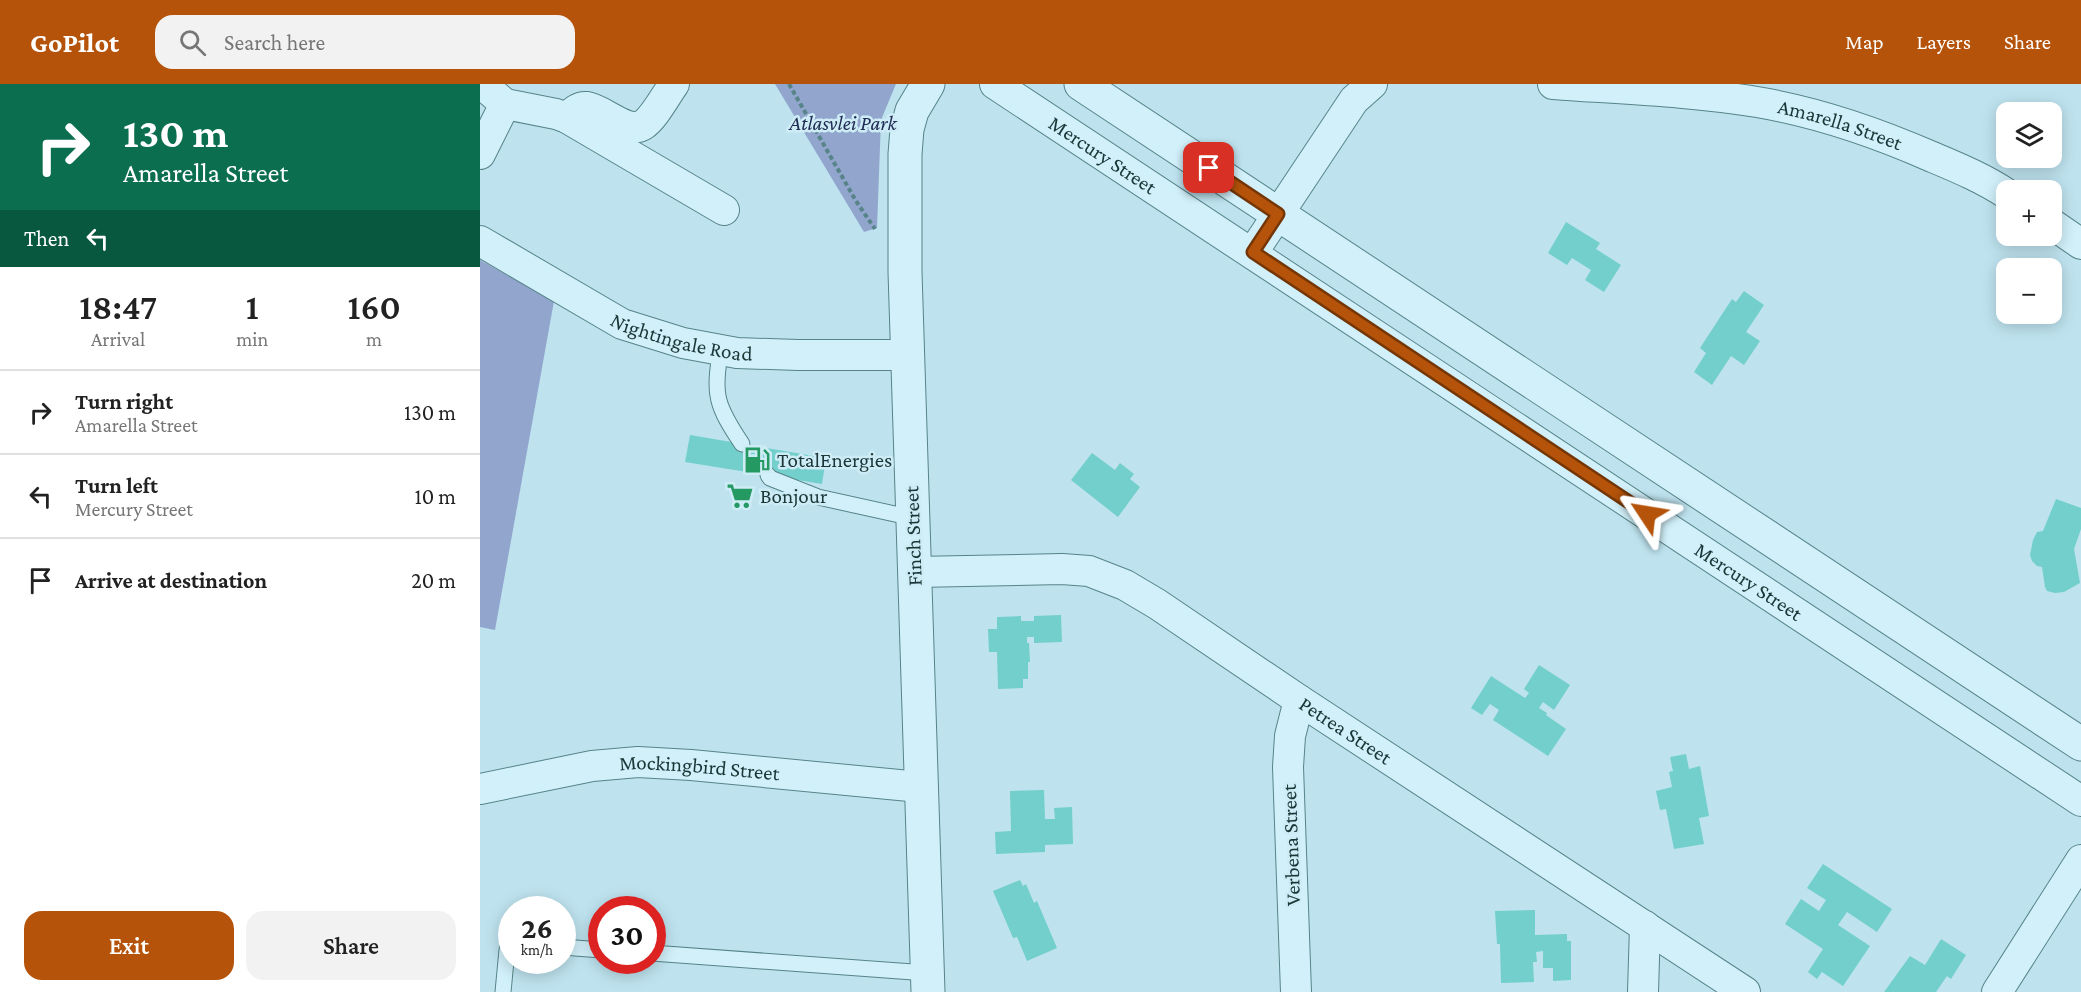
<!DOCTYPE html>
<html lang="en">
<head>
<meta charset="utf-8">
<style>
  :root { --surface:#fff; --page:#f2f2f2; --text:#222; --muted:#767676; --line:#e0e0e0; --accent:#b45309 }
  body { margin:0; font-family:"Crimson Pro",serif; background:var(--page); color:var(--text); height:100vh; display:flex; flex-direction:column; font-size:22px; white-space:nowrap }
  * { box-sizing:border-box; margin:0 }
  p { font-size:20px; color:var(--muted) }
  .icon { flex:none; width:33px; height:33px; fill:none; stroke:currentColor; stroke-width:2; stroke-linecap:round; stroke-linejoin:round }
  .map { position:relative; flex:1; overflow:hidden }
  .panel { display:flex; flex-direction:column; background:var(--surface); width:480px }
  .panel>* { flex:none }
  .hud { background:#0b6e4f; color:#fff; overflow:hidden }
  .fabs { position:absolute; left:1516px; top:18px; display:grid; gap:12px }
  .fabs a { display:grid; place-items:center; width:66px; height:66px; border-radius:12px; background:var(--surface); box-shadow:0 3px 15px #0003; font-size:30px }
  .speed { position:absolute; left:18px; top:812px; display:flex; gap:12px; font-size:30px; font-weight:700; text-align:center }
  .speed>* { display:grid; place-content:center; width:78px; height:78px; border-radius:50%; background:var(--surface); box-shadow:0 3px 15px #0003; line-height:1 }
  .speed small { font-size:15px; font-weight:400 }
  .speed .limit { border:9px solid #d22; background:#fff; color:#111 }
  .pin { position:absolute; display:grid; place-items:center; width:51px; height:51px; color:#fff; margin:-26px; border-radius:12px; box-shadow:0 3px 9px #0006 }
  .me { position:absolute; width:66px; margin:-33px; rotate:303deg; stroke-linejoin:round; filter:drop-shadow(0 0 4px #0008) }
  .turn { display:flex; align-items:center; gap:21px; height:126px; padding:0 24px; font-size:27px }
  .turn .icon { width:78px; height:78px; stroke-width:2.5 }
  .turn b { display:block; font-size:42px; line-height:51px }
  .then { display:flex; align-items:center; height:57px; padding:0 24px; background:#0003; gap:12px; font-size:22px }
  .eta { display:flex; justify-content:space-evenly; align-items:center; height:102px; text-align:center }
  .eta b { font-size:36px; font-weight:600; line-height:42px }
  .action { display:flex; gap:12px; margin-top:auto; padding:12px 24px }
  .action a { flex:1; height:69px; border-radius:18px; background:var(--accent); color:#fff; font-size:24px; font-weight:600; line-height:69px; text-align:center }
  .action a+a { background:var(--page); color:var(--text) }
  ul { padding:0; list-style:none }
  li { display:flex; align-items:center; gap:18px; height:84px; padding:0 24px; border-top:2px solid var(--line) }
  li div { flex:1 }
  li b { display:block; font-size:22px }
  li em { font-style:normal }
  header { display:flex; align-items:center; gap:36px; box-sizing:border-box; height:84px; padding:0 30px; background:var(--accent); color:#fff }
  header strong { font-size:28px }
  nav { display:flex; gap:33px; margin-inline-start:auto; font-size:21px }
  .search { width:420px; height:54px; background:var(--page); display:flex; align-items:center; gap:15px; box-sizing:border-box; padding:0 21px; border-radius:18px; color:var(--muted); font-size:22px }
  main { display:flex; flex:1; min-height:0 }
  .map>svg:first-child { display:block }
  .green { fill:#92a6cd }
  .building { fill:#72cfcb }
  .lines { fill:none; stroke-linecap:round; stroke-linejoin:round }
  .service-casing { stroke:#568488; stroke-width:17 }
  .minor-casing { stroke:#568488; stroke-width:32 }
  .tertiary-casing { stroke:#568488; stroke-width:35 }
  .path { stroke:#568488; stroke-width:4; stroke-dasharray:4.5 3; stroke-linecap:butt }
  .service { stroke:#d1f0fa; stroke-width:15 }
  .minor { stroke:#d1f0fa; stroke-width:30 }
  .tertiary { stroke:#d1f0fa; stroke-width:33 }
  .route-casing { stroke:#753606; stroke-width:15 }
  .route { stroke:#b45309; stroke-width:10 }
  .labels { text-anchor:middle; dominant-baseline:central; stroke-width:5; stroke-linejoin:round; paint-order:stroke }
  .park-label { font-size:21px; font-style:italic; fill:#212c54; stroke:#ceecf6 }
  .street-label { font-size:21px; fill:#1b3637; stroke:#ceecf6 }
  .poi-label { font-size:21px; fill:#1b3637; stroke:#ceecf6; text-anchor:start }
</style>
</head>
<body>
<header>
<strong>GoPilot</strong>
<div class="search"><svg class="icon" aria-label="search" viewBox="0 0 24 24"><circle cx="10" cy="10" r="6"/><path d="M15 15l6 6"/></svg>Search here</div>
<nav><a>Map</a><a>Layers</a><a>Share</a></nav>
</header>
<main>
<section class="panel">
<div class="hud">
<div class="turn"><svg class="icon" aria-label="right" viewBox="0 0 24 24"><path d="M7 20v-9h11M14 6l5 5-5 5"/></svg><div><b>130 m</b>Amarella Street</div></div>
<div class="then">Then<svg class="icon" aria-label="left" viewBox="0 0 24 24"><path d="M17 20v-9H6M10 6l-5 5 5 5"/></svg></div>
</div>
<div class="eta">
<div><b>18:47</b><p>Arrival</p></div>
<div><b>1</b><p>min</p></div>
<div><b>160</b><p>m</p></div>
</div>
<ul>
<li><svg class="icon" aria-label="right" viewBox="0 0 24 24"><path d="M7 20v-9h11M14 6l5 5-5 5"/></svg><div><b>Turn right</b><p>Amarella Street</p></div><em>130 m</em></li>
<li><svg class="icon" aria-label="left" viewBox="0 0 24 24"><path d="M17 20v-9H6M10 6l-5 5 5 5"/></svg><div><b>Turn left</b><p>Mercury Street</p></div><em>10 m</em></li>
<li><svg class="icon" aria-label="arrive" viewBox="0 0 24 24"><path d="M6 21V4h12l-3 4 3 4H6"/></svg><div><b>Arrive at destination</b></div><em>20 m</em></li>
</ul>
<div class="action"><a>Exit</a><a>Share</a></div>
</section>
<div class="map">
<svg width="1601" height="908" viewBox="0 0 1601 908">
  <rect width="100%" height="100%" fill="#bee3ef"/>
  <!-- green -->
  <g class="green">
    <polygon points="295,0 416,0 401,36 397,144 384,148"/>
    <polygon points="0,176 74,217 15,546 0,543"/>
  </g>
  <!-- building -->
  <g class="building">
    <polygon points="1086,138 1120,159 1116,165 1141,181 1124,208 1105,196 1111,186 1092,174 1087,181 1068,169"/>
    <polygon points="1264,207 1284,221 1266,248 1280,257 1264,281 1251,272 1232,301 1214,288 1226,269 1220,264 1252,215 1256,218"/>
    <polygon points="210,351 346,374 342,400 205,378"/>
    <polygon points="612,369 635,386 640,379 654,390 650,395 660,403 638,433 591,396"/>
    <polygon points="1576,415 1601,424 1601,445 1594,465 1600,499 1584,508 1575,509 1567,507 1565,503 1562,483 1557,482 1552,477 1550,471 1553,456 1557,448 1563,447"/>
    <polygon points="581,531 582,558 554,559 554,553 547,553 547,559 549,559 550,578 548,578 548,595 543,595 543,604 518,605 517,568 509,568 508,545 517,545 517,533 541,532 541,537 554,537 554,532"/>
    <polygon points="1059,581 1090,601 1074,626 1063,618 1059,624 1067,629 1066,631 1086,645 1068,672 1013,636 1019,626 1010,620 1002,631 991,624 1011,592 1045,614 1049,609 1044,605"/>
    <polygon points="1206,670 1209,685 1220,682 1229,732 1219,734 1224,760 1194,765 1186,725 1180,726 1176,707 1192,703 1189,688 1193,687 1190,673"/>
    <polygon points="564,706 565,735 575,735 574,724 592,723 593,760 565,761 565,768 516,770 515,748 531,747 530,707"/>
    <polygon points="1343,780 1412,825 1397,848 1367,828 1358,841 1390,862 1363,902 1342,888 1337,895 1328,888 1343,865 1305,840 1321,815 1339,827 1346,816 1327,804"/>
    <polygon points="540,796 543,802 546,800 554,819 557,817 577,864 547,877 537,853 533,854 513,807"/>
    <polygon points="1055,826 1055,851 1087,850 1087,857 1091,857 1091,896 1073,897 1073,884 1063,884 1063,867 1056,868 1057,878 1053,878 1054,898 1021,899 1020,860 1017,860 1015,827"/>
    <polygon points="1461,855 1486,871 1471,895 1467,892 1456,908 1404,908 1430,872 1445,881"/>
  </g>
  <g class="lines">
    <!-- service casing -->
    <g class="service-casing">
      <g id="service">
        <path d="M241,266C232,310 237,323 262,360"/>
        <polyline points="288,391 290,394 338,413 433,434"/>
        <polyline points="82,863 122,866"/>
        <polyline points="172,869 447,889"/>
        <polyline points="23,908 27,866 32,862"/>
      </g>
    </g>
    <!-- minor casing -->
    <g class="minor-casing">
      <g id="minor">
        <path id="s1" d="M515,0L1601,717"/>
        <path id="s2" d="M1073,0C1141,5 1209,7 1277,18C1336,28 1395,48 1450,72C1476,83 1503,94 1527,110"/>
        <polyline points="25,20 76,30 87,34 244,126"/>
        <path d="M87,34C92,29 98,22 107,23C122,25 149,51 163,41C174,34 186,11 194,0"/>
        <polyline points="0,70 25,20 2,0"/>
        <polyline points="1572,140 1601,160"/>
        <path id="s3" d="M0,157L142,240L203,259L257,269L318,271H427"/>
        <polyline points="773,168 874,16 892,0"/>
        <path id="s4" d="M435,488L582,485L609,487L645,501L677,520L819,616L1265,908"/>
        <path id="s5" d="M0,705L112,682L158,678L211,681L440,703"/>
        <polyline points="816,908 808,683 810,652 819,616"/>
        <polyline points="1163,908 1165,842"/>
        <polyline points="1517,908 1601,776"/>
      </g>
    </g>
    <!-- tertiary casing -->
    <g class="tertiary-casing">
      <g id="tertiary">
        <polyline points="601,0 1601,660"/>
        <polyline points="448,908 425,188 425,70 427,45 432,27 448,0"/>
      </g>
    </g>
    <!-- path -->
    <polyline class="path" points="309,0 376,117 395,145"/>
    <!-- service -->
    <use href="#service" class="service"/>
    <!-- minor -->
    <use href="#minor" class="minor"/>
    <!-- tertiary -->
    <use href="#tertiary" class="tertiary"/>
  </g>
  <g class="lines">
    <!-- route casing -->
    <g class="route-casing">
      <polyline id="route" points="729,84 798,130 773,168 1167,430"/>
    </g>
    <!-- route -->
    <use href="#route" class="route"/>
  </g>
  <!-- icons -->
  <defs>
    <g id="fuel-bare" transform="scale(2.07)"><path d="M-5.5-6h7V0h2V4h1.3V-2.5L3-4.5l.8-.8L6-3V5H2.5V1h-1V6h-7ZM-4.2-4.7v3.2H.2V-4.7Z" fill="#249962" stroke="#ceecf6" stroke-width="2.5" paint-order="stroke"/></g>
    <g id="supermarket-bare" transform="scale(2.07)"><path d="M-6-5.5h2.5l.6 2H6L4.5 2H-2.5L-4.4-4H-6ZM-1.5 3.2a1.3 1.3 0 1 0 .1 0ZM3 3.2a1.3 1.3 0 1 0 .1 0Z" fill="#249962" stroke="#ceecf6" stroke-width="2.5" paint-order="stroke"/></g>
  </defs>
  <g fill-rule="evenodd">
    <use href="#fuel-bare" x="277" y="376"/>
    <use href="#supermarket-bare" x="260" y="412"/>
  </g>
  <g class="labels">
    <!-- park labels -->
    <g class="park-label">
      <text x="363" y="39">Atlasvlei Park</text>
    </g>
    <!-- street labels -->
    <g class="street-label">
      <text stroke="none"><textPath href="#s2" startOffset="291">Amarella Street</textPath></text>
      <text stroke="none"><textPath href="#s1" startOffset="129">Mercury Street</textPath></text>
      <text stroke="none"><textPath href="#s3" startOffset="226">Nightingale Road</textPath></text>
      <text transform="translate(433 452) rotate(-92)">Finch Street</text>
      <text stroke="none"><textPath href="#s1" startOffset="903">Mercury Street</textPath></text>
      <text stroke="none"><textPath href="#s4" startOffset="477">Petrea Street</textPath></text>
      <text stroke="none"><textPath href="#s5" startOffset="222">Mockingbird Street</textPath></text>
      <text transform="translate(811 761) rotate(-92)">Verbena Street</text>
    </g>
    <!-- poi labels -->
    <g class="poi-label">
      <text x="297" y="376">TotalEnergies</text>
      <text x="280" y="412">Bonjour</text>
    </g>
  </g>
</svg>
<div class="fabs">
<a><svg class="icon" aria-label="layers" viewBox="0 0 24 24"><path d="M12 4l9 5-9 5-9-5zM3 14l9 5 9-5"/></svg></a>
<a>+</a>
<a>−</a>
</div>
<div class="speed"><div>26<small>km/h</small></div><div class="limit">30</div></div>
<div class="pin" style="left:729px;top:84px;background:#d93025"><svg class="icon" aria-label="arrive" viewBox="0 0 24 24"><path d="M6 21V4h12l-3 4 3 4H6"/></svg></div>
<svg class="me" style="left:1167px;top:430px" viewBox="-20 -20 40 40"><path d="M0-17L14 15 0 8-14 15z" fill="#b45309" stroke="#fff" stroke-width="4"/></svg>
</div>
</main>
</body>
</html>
